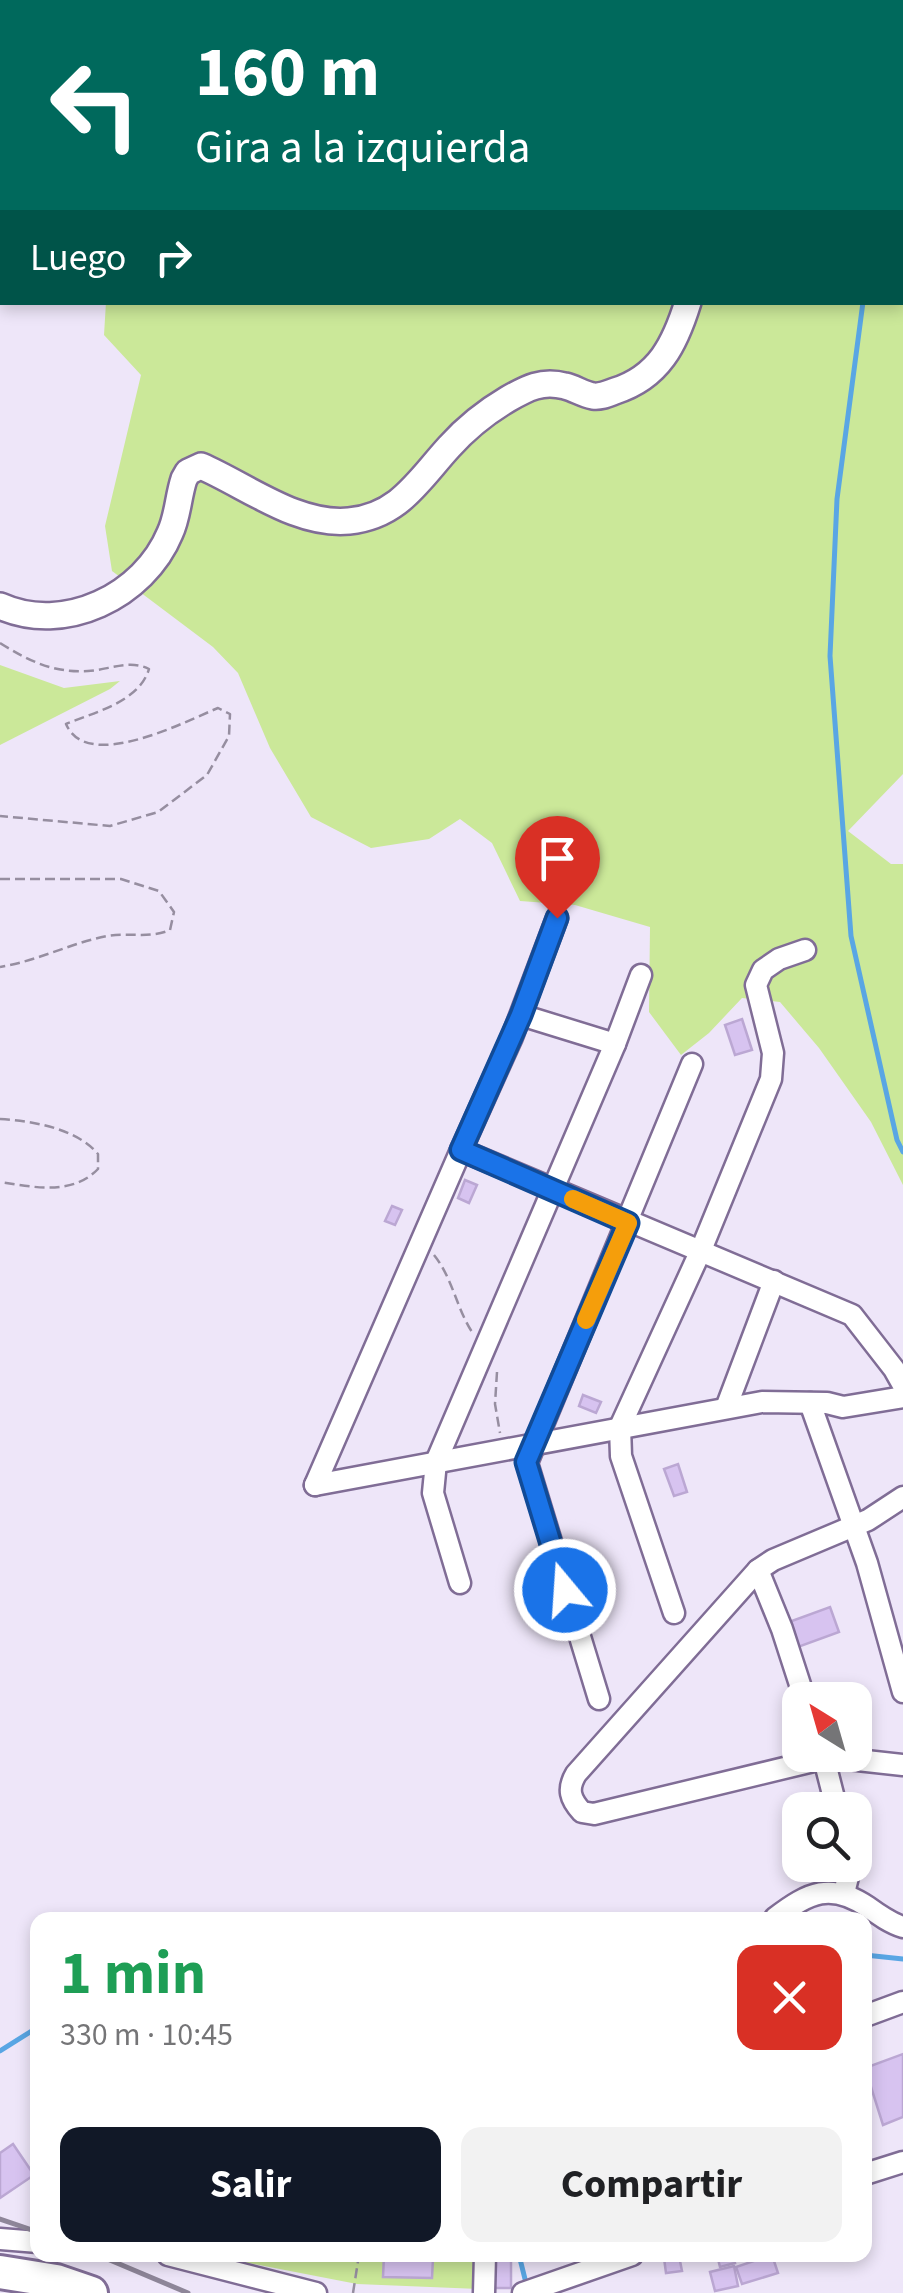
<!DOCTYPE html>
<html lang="es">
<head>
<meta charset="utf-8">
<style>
  :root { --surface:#fff; --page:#f2f2f2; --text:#202124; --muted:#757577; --accent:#111827 }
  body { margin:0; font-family:"Source Sans 3",sans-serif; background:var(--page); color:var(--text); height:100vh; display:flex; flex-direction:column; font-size:38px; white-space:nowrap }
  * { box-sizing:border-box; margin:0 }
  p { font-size:32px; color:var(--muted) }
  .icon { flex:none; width:55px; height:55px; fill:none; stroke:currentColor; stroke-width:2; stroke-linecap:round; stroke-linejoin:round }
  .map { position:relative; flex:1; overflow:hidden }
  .drawer { position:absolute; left:30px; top:1912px; width:842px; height:350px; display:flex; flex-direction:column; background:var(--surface); border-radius:20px; box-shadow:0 5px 15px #0003 }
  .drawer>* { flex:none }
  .banner { position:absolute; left:0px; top:0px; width:905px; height:305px; box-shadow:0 5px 15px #0003; background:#00695c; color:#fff; overflow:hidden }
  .needle { width:65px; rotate:323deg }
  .controls { position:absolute; left:782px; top:1682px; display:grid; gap:20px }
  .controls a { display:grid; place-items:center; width:90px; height:90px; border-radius:20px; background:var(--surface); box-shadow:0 5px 15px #0003; font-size:50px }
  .pin { position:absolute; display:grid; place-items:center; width:85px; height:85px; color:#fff; margin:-102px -42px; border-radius:50% 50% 50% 0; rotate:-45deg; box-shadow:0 0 10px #0007 }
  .pin .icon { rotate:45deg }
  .me { position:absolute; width:110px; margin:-55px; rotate:342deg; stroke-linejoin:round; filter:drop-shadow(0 0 8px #0008) }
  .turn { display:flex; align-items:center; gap:35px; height:210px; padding:0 30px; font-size:45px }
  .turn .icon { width:130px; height:130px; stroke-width:2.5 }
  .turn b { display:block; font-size:70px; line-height:85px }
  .then { display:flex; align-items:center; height:95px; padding:0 30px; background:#0003; gap:20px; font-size:38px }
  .round { display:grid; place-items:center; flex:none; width:105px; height:105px; border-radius:20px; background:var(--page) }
  .head { display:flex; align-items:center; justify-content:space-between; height:170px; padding:0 30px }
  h1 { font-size:60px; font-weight:700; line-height:75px; color:#1e9e55 }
  .primary-button { display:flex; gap:20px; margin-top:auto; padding:20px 30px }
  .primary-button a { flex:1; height:115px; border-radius:20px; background:var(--accent); color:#fff; font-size:40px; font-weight:700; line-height:115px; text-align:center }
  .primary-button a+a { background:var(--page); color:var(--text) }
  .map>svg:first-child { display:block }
  .green { fill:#cbe899 }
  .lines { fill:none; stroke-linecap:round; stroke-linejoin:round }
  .stream { stroke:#59a6e4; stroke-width:5 }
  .building { fill:#d7c3f0; stroke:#bba7d3; stroke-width:2.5 }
  .minor-casing { stroke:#806d96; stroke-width:25 }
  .tertiary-casing { stroke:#806d96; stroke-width:30 }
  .trunk-casing { stroke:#806d96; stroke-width:38 }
  .path { stroke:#968ea0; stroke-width:2.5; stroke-dasharray:10 5; stroke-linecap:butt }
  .minor { stroke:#fff; stroke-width:20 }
  .tertiary { stroke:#fff; stroke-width:25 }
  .trunk { stroke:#fff; stroke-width:32 }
  .rail { stroke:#8e8699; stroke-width:5 }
  .route-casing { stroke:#114b97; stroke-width:25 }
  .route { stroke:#1a73e8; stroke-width:18 }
  .slow { stroke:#f59e0b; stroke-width:18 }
</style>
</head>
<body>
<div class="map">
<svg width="903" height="2293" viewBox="0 0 903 2293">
  <rect width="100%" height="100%" fill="#eee6f9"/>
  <!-- green -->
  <g class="green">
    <polygon points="0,0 903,0 903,774 848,831 891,864 903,864 903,1185 871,1122 819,1048 780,1002 742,998 709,1033 681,1055 649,1012 650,927 575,905 520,901 492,843 460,819 429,839 371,848 311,817 270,748 238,673 213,647 112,571 105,526 141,375 104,335 106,302 902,302 902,2 2,2 2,39"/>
    <polygon points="0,665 64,688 120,681 110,689 0,745"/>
    <polygon points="207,2255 479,2255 479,2289 357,2284"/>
  </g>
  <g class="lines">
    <!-- stream -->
    <g class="stream">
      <polyline points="889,2 890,0"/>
      <polyline points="863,302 837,499 830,656 851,936 897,1140 903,1152"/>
      <polyline points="865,1955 903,1959"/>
      <polyline points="0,2051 38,2027"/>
      <polyline points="519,2255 526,2283"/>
    </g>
  </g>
  <!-- building -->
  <g class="building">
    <polygon points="742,1019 752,1050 735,1055 725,1025"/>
    <polygon points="465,1180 477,1185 469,1203 458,1198"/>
    <polygon points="392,1206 402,1210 395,1225 385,1221"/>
    <polygon points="583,1395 601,1402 596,1413 579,1406"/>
    <polygon points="678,1464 687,1492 674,1496 664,1469"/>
    <polygon points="830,1607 839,1632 798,1647 789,1622"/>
    <polygon points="903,2054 903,2117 883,2125 865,2068"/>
    <polygon points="13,2144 34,2175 0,2198 0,2153"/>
    <polygon points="384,2255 433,2258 432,2278 383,2277"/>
    <polygon points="489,2255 511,2255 511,2288 490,2288"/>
    <polygon points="717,2255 733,2255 735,2263 720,2267"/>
    <polygon points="756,2255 772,2255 778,2273 742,2284 736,2267 757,2260"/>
    <polygon points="679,2256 682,2271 666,2273 664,2258"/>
    <polygon points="734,2266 738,2286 715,2291 710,2272"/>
  </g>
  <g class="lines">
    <!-- minor casing -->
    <g class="minor-casing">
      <g id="minor">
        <polyline points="557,918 512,1037 461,1150 852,1315 894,1369 903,1385"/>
        <polyline points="615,1044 641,975"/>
        <polyline points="810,1403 867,1563 903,1692"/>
        <polyline points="726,1408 774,1281"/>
        <polyline points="315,1485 762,1402 827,1403 843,1407 903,1397"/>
        <polyline points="315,1485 461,1150"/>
        <path d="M903,1497L868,1520L773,1560L758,1570L576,1774C567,1789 570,1799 582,1812L594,1814L830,1757L903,1765"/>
        <polyline points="758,1570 782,1629 805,1700"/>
        <polyline points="460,1583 433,1493 436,1462 615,1044 521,1015"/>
        <polyline points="674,1613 621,1456 620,1427 701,1250 771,1079 773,1053 756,985 763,970 779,959 805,950"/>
        <polyline points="599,1699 527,1463 692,1064"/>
        <polyline points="823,1755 837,1810"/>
        <polyline points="844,1893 851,1865"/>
        <path d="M775,1918C809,1892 831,1882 868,1907C879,1915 890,1923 903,1927"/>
        <polyline points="865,2016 903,2002"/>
        <polyline points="865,2174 903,2162"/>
        <polyline points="0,2239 38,2242"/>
        <polyline points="168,2255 316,2293"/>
        <polyline points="484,2293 485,2255"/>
        <polyline points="523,2293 632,2255"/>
      </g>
    </g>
    <!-- tertiary casing -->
    <g class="tertiary-casing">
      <g id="tertiary">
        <polyline points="902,53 903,52"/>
        <path d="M0,606C64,635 144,596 170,533C178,516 178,497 184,479L188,472L201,466C247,486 297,526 349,521C399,516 418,481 449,447C466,428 486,412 508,399C527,388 542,380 565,386C574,388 583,394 593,396C601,397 607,394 615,391C659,377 675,344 688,302"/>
      </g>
    </g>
    <!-- trunk casing -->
    <g class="trunk-casing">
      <polyline id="trunk" points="0,2272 56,2281 91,2293"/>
    </g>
    <!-- path -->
    <g class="path">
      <polyline points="649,2 651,0"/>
      <polyline points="807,2 809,0"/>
      <polyline points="0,239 2,236"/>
      <path d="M0,643C29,661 53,673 88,671C109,670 129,659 149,669C139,702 95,712 66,724C87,773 184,722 218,708L230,714L229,736L207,775L158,812L110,826L0,816"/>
      <path d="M0,879H121L159,891L174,912L170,930C149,939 129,932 107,936C71,943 37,961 0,967"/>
      <path d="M0,1119C32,1121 76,1128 98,1154V1169C72,1196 33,1187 0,1182"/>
      <path d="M434,1255C453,1279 456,1307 472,1332"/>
      <polyline points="497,1372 495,1404 500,1433"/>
      <polyline points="353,2293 359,2255"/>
    </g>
    <!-- minor -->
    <use href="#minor" class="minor"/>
    <!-- tertiary -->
    <use href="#tertiary" class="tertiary"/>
    <!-- trunk -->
    <use href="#trunk" class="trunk"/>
    <!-- rail -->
    <g class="rail">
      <polyline points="0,2219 38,2232"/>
      <polyline points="98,2255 188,2293"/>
    </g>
  </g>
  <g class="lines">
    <!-- route casing -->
    <g class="route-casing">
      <polyline id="route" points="557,918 521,1015 461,1150 628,1223 526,1462 565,1590"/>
    </g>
    <!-- route -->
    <use href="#route" class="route"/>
    <!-- slow -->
    <polyline class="slow" points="573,1199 628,1223 586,1320"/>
  </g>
</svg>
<div class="controls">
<a><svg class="needle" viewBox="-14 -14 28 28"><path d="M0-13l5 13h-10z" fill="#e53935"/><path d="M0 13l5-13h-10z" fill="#757577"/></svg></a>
<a><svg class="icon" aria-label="search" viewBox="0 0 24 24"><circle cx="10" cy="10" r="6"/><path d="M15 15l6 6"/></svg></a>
</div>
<div class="pin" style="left:557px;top:918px;background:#d93025"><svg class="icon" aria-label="arrive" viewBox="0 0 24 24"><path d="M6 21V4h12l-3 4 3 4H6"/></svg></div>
<svg class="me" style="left:565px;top:1590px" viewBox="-20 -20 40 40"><circle r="17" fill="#1a73e8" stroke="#fff" stroke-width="3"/><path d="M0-11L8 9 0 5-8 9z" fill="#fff"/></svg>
<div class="banner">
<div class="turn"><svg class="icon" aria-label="left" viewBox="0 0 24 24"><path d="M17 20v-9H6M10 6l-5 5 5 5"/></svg><div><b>160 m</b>Gira a la izquierda</div></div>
<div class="then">Luego<svg class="icon" aria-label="right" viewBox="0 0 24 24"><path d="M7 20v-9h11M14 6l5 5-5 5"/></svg></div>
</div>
<section class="drawer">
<div class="head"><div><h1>1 min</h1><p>330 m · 10:45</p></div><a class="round" style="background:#d93025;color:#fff"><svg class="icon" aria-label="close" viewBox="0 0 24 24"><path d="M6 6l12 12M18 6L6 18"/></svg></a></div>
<div class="primary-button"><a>Salir</a><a>Compartir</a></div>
</section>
</div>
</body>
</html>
